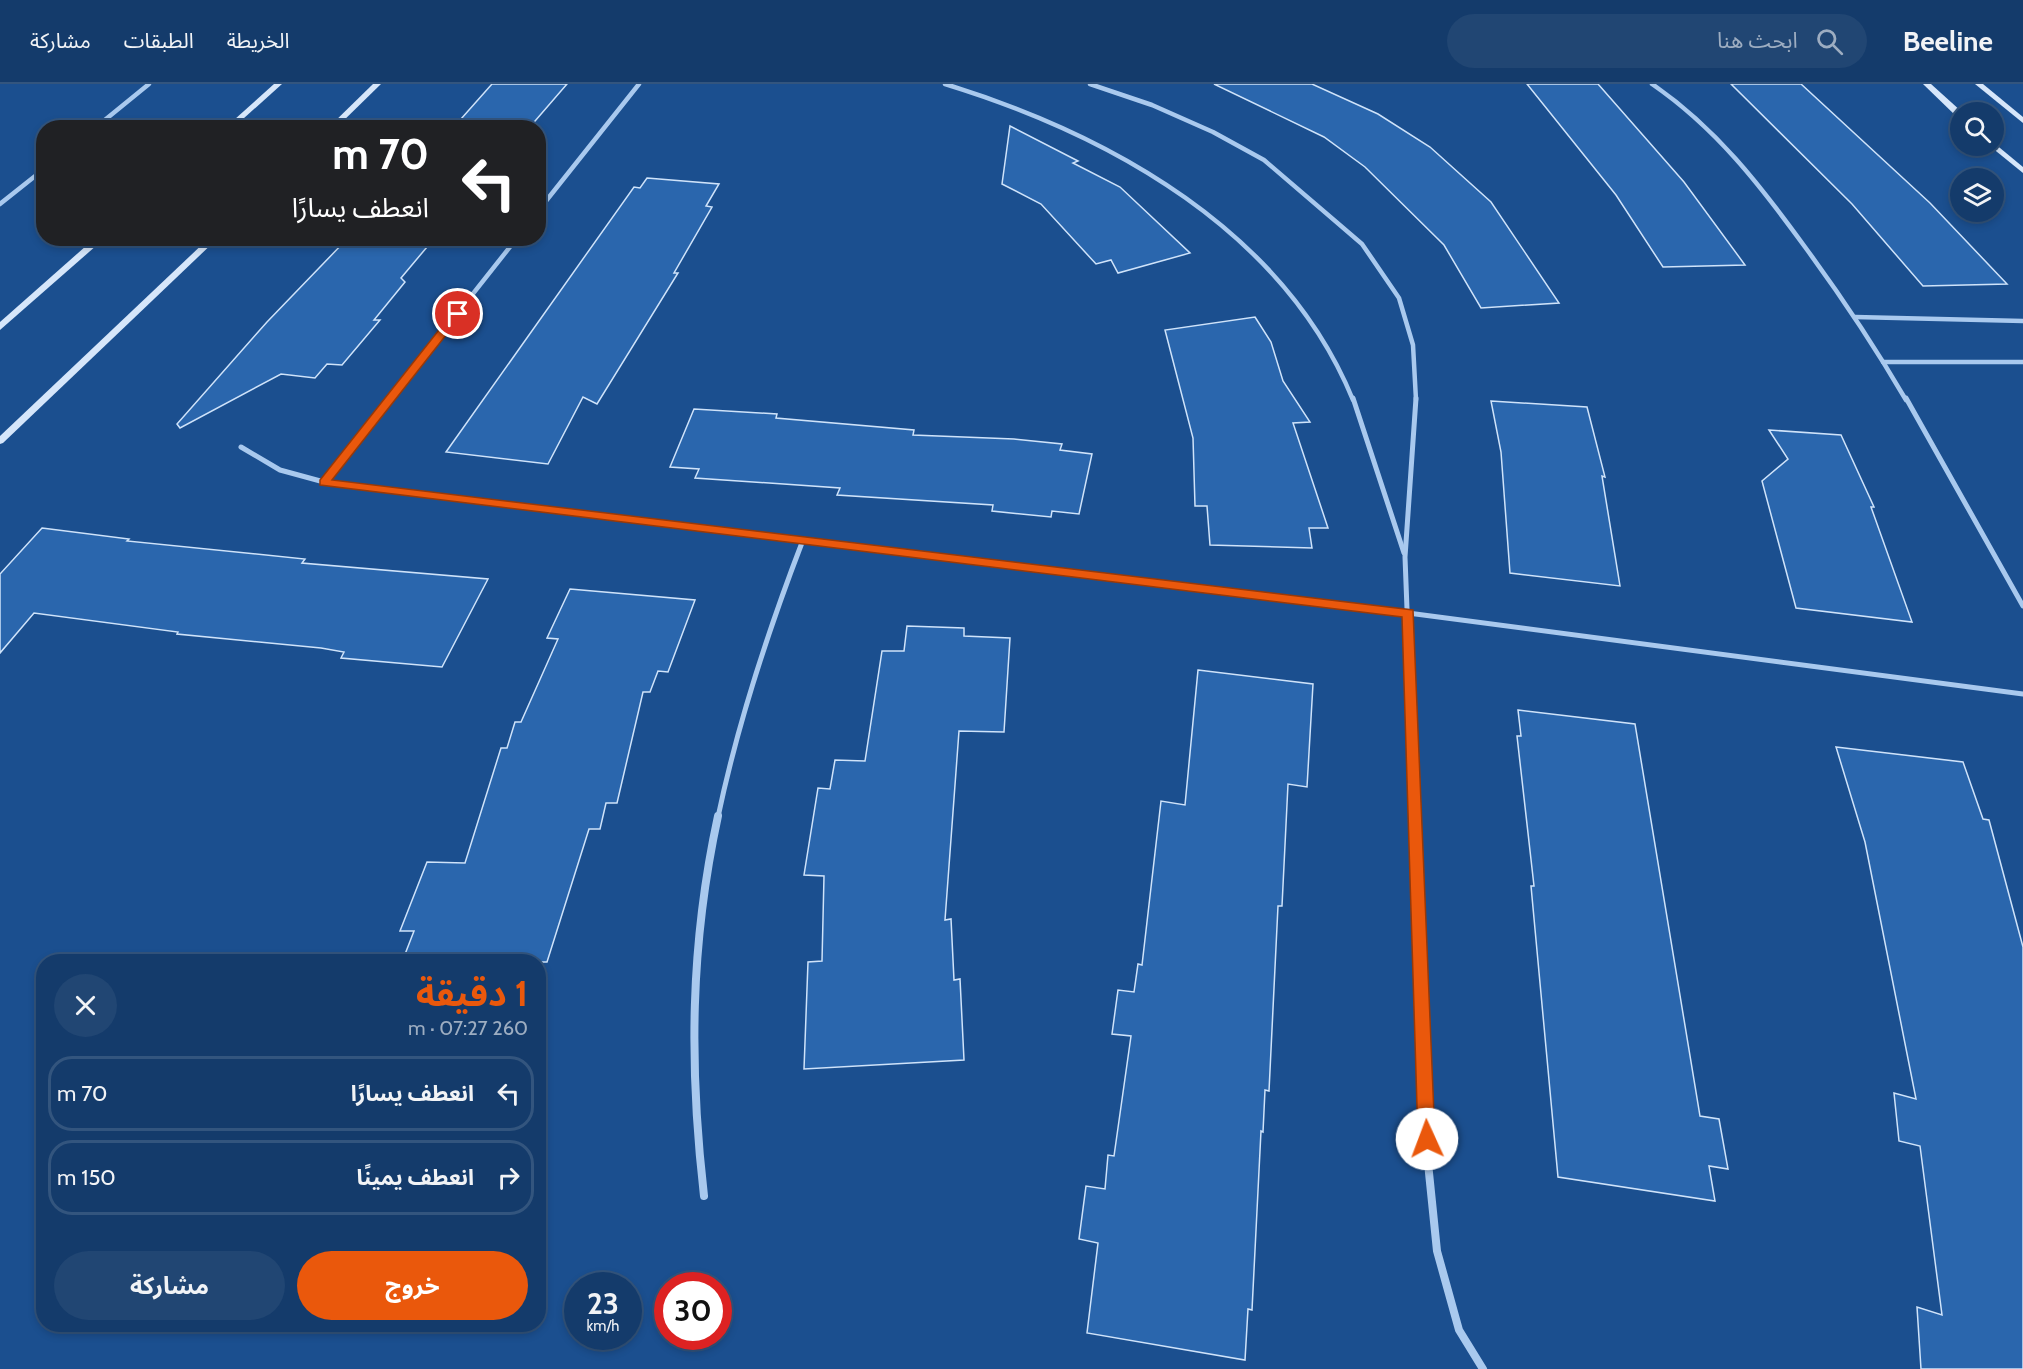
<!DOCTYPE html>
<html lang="ar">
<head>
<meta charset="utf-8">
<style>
  :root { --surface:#143b6b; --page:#214673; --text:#f1f3f6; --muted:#9dadc1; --line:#33557e; --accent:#ea580c }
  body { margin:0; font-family:Cabin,"Noto Sans Arabic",sans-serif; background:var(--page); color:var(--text); direction:rtl; height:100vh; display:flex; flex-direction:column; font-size:22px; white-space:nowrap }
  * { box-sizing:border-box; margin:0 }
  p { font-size:20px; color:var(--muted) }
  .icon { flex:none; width:33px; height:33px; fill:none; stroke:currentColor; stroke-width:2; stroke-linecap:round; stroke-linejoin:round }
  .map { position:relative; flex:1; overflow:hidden; direction:ltr }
  .drawer { position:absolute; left:36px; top:870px; width:510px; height:378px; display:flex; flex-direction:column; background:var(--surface); border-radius:24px; box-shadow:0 3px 9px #0003,0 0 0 2px var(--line); direction:rtl }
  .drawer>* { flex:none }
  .guide { position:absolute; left:36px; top:36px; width:510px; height:126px; border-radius:24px; box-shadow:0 3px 9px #0003,0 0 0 2px var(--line); direction:rtl; background:#202124; color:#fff; overflow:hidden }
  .controls { position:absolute; left:1950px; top:18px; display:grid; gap:12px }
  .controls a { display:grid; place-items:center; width:54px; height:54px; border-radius:50%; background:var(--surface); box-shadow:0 3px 9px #0003,0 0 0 2px var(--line); font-size:30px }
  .speed { position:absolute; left:564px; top:1188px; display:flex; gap:12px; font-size:30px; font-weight:700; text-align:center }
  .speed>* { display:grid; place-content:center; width:78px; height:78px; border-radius:50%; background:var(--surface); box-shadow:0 3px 9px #0003,0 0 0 2px var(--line); line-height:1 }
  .speed small { font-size:15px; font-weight:400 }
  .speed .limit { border:9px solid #d22; background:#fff; color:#111 }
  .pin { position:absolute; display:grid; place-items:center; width:51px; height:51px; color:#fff; margin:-26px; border:3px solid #fff; border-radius:50%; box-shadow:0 2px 6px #0007 }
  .me { position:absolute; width:66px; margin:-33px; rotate:358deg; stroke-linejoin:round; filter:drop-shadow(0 0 4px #0008) }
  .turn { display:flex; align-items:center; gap:21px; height:126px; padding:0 18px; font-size:27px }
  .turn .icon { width:78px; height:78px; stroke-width:2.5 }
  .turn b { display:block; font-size:42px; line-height:51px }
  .round { display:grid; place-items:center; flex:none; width:63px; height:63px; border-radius:32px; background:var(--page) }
  .summary { display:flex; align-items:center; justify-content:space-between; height:102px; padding:0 18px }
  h1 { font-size:36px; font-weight:700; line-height:45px; color:var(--accent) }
  .action { display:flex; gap:12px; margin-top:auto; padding:12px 18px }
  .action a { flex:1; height:69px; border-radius:36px; background:var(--accent); color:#fff; font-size:24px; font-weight:700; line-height:69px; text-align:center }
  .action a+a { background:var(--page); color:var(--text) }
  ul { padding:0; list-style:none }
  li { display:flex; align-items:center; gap:18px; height:75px; margin:0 12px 9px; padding:0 6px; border:3px solid var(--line); border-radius:24px }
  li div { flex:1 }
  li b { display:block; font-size:22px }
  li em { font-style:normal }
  header { display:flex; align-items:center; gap:36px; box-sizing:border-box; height:84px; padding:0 30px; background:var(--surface); border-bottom:2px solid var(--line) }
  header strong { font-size:28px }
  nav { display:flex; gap:33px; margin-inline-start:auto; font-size:21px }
  .search { width:420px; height:54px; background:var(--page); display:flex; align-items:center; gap:15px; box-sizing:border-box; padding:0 21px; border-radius:33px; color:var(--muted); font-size:22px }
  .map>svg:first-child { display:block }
  .building { fill:#2a66ad; stroke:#cfe3fa; stroke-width:1.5 }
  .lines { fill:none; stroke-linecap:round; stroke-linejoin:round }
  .street-far2 { stroke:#a9c9ee; stroke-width:4.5 }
  .street-far1 { stroke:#a9c9ee; stroke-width:5 }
  .street { stroke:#a9c9ee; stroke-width:8 }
  .secondary { fill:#d6e6fa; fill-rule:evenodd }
  .route { fill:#ea580c; stroke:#983908; stroke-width:1.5 }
</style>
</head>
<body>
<header>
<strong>Beeline</strong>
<div class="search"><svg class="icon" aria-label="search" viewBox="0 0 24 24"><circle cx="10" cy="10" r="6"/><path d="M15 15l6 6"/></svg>ابحث هنا</div>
<nav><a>الخريطة</a><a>الطبقات</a><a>مشاركة</a></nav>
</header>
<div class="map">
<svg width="2023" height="1285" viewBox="0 0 2023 1285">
  <rect width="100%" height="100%" fill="#1b4f8f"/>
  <!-- building -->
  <g class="building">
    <polygon points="492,0 567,0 529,44 453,44"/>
    <polygon points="1214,0 1312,0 1378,30 1430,63 1491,118 1559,219 1481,224 1444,161 1365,83 1324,53"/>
    <polygon points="1527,0 1598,0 1684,98 1745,181 1663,183 1616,111"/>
    <polygon points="1731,0 1801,0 1930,119 2007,200 1923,202 1852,120"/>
    <polygon points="1010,42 1078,77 1073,79 1120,103 1190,169 1118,189 1111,176 1096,180 1041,120 1002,100"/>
    <polygon points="647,94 719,100 706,122 712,123 674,189 678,189 597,320 583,313 548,380 446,368 634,103 640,104"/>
    <polygon points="347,155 427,163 401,194 405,198 374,236 380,236 342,281 327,280 315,294 281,290 180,344 177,340 267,238"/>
    <polygon points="1255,233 1271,258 1283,297 1310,338 1293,339 1328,444 1309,444 1312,464 1210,461 1207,422 1195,422 1193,354 1165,246"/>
    <polygon points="1491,317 1587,323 1605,393 1602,392 1620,502 1510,489 1501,368"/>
    <polygon points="694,325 777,330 776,334 914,346 913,351 1014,355 1062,360 1060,366 1092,370 1079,430 1052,427 1051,433 992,427 993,421 837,411 840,404 695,394 699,385 670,383"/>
    <polygon points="1769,346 1841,351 1874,423 1871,423 1912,538 1796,524 1762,397 1788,375"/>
    <polygon points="42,444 129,455 127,457 305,475 302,479 488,495 442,583 341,574 344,568 321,564 177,550 178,548 34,529 0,569 0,490"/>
    <polygon points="570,505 695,516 668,588 658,587 650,608 643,608 617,719 606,719 600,745 589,745 547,878 402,878 414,847 400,847 427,778 465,779 501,664 507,664 515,638 521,638 558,555 547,554"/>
    <polygon points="907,542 964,544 964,552 1010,554 1004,648 959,647 945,836 951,835 954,896 960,895 964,976 804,985 808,878 822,877 824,792 804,791 818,704 830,705 835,676 865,677 882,567 904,567"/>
    <polygon points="1198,586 1313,600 1307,703 1288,700 1282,822 1278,822 1269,1007 1265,1006 1263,1048 1261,1047 1252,1226 1248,1225 1245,1276 1087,1249 1098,1159 1079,1155 1086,1102 1105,1105 1108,1071 1114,1072 1131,952 1112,950 1118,906 1134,908 1138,880 1142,881 1161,717 1185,721"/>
    <polygon points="1518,626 1635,640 1700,1032 1719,1035 1728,1085 1709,1082 1715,1117 1558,1093 1531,802 1534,802 1517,652 1521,652"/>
    <polygon points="1836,663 1963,678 1983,735 1989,736 2023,863 2023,1285 1921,1285 1917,1223 1942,1231 1920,1062 1899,1057 1894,1009 1916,1015 1865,758"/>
  </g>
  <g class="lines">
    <!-- street-far2 -->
    <g class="street-far2">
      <path d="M945,0C1111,51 1284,147 1353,316"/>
      <polyline points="1090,0 1152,21 1213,48 1264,76 1362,160 1399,214 1413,261 1416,316"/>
      <path d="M1652,0C1716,44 1760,101 1805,163C1841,212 1875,263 1906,316"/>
      <polyline points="95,44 149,0"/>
      <polyline points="0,120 44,85"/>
      <polyline points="538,127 639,0"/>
      <polyline points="1855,233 2023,237"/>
      <polyline points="1883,278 2023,278"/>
      <polyline points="389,316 517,154"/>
    </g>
    <!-- street-far1 -->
    <g class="street-far1">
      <polyline points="1353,314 1404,469"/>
      <polyline points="1906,314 2023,522"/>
      <polyline points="241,363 280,386 324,398 1408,529 2023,610"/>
      <polyline points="324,398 390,314"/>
      <path d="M718,733C738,638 768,547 803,456"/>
      <polyline points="1415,733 1405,473 1416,314"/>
    </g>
    <!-- street -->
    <g class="street">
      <polyline points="1415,732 1428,1079 1437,1167 1459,1246 1483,1285"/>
      <path d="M704,1112C689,981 690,861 718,732"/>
    </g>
    <!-- secondary -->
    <g class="secondary">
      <polygon points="274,0 282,0 233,44 225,44"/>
      <polygon points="373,0 381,0 336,44 328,44"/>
      <polygon points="1923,0 1931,0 1962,28 1960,33 1957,33"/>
      <polygon points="1975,0 1983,0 2023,33 2023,39"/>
      <polygon points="1994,59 2023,83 2023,89 1991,63"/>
      <polygon points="95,154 105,154 0,246 0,238"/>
      <polygon points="209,154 218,154 3,359 0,360 0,352"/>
    </g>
  </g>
  <!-- route -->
  <polygon class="route" points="458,226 463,230 461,232 332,396 1413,526 1435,1055 1433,1061 1427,1063 1421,1061 1418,1055 1402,533 320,401 320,396 454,227"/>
</svg>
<div class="controls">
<a><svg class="icon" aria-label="search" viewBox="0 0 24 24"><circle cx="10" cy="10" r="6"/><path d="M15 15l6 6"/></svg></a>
<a><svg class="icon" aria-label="layers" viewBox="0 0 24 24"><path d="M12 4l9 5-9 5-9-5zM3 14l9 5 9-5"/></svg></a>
</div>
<div class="speed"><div>23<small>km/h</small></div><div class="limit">30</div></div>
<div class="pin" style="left:458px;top:230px;background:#d93025"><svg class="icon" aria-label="arrive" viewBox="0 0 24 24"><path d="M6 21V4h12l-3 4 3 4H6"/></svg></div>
<svg class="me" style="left:1427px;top:1055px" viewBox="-20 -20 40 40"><circle r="19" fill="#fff"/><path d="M0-13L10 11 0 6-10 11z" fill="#ea580c"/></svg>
<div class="guide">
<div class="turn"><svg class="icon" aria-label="left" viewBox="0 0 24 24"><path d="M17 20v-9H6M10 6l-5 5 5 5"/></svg><div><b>70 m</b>انعطف يسارًا</div></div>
</div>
<section class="drawer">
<div class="summary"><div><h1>1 دقيقة</h1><p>260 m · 07:27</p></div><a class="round"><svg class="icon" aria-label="close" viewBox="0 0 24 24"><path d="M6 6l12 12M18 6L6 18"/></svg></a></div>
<ul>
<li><svg class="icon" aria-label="left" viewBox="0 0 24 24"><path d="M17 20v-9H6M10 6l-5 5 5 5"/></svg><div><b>انعطف يسارًا</b></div><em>70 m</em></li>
<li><svg class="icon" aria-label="right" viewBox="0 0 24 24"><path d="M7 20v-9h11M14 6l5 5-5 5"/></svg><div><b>انعطف يمينًا</b></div><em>150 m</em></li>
</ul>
<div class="action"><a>خروج</a><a>مشاركة</a></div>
</section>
</div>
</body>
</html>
